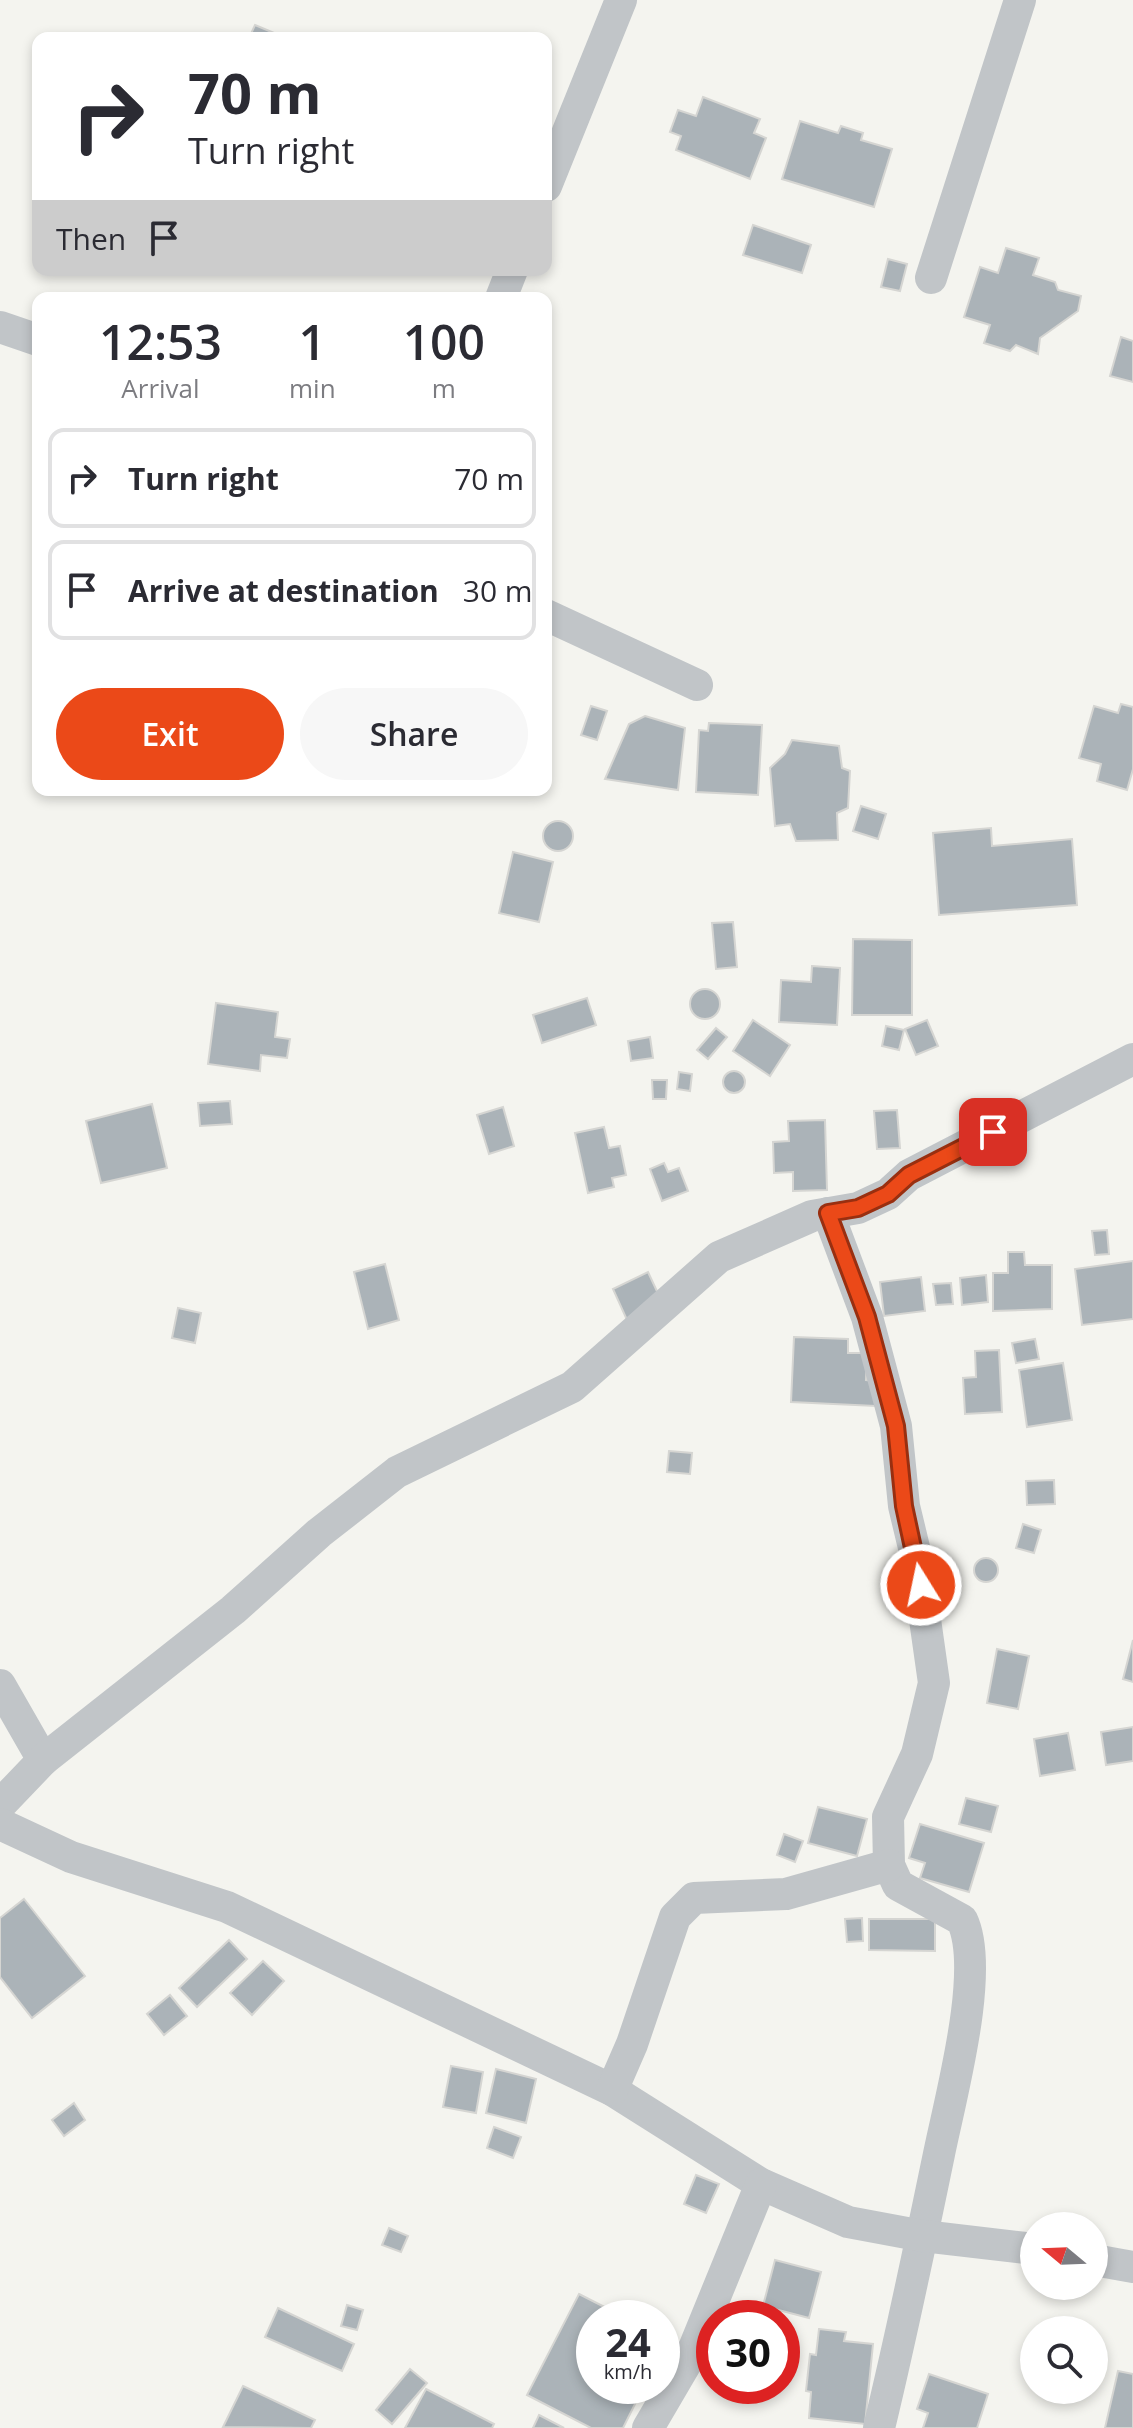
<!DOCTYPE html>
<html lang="en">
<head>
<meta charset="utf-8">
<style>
  :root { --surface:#fff; --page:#f7f7f7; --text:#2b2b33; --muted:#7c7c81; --line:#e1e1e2; --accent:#eb4918 }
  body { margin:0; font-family:"Open Sans",sans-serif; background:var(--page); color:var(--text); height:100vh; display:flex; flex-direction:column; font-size:30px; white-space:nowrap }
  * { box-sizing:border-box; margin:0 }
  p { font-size:26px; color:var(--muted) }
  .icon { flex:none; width:44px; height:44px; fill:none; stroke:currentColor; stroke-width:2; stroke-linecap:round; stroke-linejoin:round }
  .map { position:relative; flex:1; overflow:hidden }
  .panel { position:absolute; left:32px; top:292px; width:520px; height:504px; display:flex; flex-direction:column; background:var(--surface); border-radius:16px; box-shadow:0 4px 12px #0003 }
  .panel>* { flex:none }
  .guide { position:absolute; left:32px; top:32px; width:520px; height:244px; border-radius:16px; box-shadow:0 4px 12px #0003; background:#fff; color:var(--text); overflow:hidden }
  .needle { width:52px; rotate:289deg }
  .controls { position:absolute; left:1020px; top:2212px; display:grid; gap:16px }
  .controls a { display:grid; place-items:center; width:88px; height:88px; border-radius:50%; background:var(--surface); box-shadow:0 4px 12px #0003; font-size:40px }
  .speed { position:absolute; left:576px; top:2300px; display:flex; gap:16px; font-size:40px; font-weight:700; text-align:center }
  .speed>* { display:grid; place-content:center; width:104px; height:104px; border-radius:50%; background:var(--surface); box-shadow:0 4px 12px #0003; line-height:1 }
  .speed small { font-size:20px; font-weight:400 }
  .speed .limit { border:12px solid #d22; background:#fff; color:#111 }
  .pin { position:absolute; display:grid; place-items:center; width:68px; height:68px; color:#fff; margin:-34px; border-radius:16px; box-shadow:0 4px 12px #0006 }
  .me { position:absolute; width:88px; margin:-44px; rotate:350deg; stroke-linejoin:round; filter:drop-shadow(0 0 6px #0008) }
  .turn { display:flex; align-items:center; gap:28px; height:168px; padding:0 24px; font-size:36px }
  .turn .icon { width:104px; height:104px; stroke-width:2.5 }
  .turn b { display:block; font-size:56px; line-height:68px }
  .then { display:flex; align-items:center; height:76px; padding:0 24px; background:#0003; gap:16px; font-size:30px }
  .eta { display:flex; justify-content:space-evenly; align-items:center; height:136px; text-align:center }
  .eta b { font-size:48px; font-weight:600; line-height:56px }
  .primary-button { display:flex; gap:16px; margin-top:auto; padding:16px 24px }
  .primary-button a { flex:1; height:92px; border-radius:48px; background:var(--accent); color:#fff; font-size:32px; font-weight:600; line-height:92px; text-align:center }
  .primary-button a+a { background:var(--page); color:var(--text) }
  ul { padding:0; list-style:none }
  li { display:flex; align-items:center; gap:24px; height:100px; margin:0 16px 12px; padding:0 8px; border:4px solid var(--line); border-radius:16px }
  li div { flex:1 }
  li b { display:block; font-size:30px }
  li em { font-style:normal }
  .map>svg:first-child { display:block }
  .building { fill:#abb3b8; stroke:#d5d5d2; stroke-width:2 }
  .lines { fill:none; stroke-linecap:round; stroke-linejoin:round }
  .street { stroke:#c1c5c8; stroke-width:32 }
  .route-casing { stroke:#992f10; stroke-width:20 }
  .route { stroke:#eb4918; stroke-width:14 }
</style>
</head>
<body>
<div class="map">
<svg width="1133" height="2428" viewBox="0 0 1133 2428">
  <rect width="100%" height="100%" fill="#f4f4ef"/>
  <!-- building -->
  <g class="building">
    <polygon points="255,25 286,38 249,38"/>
    <polygon points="703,97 760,119 754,133 766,138 750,179 676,150 681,136 670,132 678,110 696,116"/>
    <polygon points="800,121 838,133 841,126 863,133 861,140 892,149 874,207 782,179"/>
    <polygon points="753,225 811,245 802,273 743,255"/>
    <polygon points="1006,248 1039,258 1033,275 1055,282 1058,290 1081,296 1078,311 1040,338 1038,354 1016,345 1010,351 984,343 990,325 964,317 980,267 998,273"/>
    <polygon points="888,259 907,264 900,291 881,287"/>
    <polygon points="1121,337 1133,341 1133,382 1110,376"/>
    <polygon points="1121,704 1133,707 1133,769 1127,790 1097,781 1101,764 1079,758 1094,706 1118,713"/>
    <polygon points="591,706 607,711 597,740 581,735"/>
    <polygon points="645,716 685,728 678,790 605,779 629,724"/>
    <polygon points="709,723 762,725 758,795 696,792 699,730 708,731"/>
    <polygon points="792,740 839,746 842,768 850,771 848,808 837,813 838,840 796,841 790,824 775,826 770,768 785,754"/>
    <polygon points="861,806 886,814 878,839 853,831"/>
    <circle cx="558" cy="836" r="15"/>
    <polygon points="991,828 992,846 1072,839 1077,905 939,915 933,833"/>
    <polygon points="513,852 553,862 539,922 499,913"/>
    <polygon points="733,922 737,967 716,969 712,923"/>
    <polygon points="853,939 912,940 912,1015 852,1015"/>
    <polygon points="812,966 840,968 837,1025 779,1022 781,980 811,982"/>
    <circle cx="705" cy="1004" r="15"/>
    <polygon points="587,998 596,1025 542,1043 533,1015"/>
    <polygon points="216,1003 278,1012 275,1037 290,1039 287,1058 261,1055 260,1071 208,1064"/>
    <polygon points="753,1020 790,1045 770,1076 733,1051"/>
    <polygon points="927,1020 938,1046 916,1055 905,1029"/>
    <polygon points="886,1026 904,1030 899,1050 882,1046"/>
    <polygon points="716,1028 727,1037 708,1059 697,1050"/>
    <polygon points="650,1037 653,1058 631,1061 628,1041"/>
    <circle cx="734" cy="1082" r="11"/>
    <polygon points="679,1072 692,1074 690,1091 677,1089"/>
    <polygon points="652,1080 667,1080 666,1099 653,1099"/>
    <polygon points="230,1101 232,1124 200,1126 198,1103"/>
    <polygon points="152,1104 167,1168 101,1183 86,1121"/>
    <polygon points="503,1107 514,1146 489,1154 477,1115"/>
    <polygon points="897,1110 900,1148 877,1149 874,1111"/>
    <polygon points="825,1120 827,1190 793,1191 793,1172 774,1173 773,1142 789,1141 788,1121"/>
    <polygon points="604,1127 609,1148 620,1146 626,1175 612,1178 614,1187 588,1193 575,1133"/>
    <polygon points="664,1163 668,1172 679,1168 688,1191 662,1201 650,1169"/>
    <polygon points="1107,1230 1109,1254 1095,1255 1092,1231"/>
    <polygon points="1008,1252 1024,1252 1025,1265 1052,1265 1052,1309 993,1311 993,1273 1008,1273"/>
    <polygon points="1133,1261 1133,1319 1082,1325 1075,1269"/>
    <polygon points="385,1264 399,1320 368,1329 354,1272"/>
    <polygon points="648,1272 662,1302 627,1320 613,1289"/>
    <polygon points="986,1275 988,1302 962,1305 960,1278"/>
    <polygon points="921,1277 925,1311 884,1316 880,1282"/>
    <polygon points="951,1283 953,1304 936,1305 933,1284"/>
    <polygon points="178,1308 201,1313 195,1343 172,1338"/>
    <polygon points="794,1337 848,1339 848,1353 867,1353 866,1380 877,1381 876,1406 791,1402"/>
    <polygon points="1035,1339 1039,1359 1016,1363 1012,1343"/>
    <polygon points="999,1350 1002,1412 965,1414 963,1378 976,1377 975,1351"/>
    <polygon points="1063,1363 1072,1420 1027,1427 1019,1370"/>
    <polygon points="669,1451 692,1453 690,1474 667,1472"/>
    <polygon points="1054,1480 1055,1504 1027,1505 1026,1481"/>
    <polygon points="1023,1524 1041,1530 1034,1553 1016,1548"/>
    <circle cx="986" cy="1570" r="12"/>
    <polygon points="1133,1640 1133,1682 1123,1679"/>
    <polygon points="997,1649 1029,1656 1018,1709 987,1703"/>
    <polygon points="1133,1727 1133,1761 1106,1765 1101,1732"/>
    <polygon points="1068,1733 1075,1770 1040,1776 1034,1739"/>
    <polygon points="966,1798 998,1806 991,1832 959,1824"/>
    <polygon points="818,1807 867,1819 857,1856 808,1843"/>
    <polygon points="920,1824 984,1843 969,1892 920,1878 925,1863 909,1858"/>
    <polygon points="784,1834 803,1841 795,1862 777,1855"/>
    <polygon points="24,1899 85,1976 32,2018 0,1977 0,1918"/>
    <polygon points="862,1918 863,1941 847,1942 845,1919"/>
    <polygon points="869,1919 935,1919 935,1951 869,1950"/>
    <polygon points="229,1940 247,1959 197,2007 179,1988"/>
    <polygon points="263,1961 284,1981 252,2015 230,1993"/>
    <polygon points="170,1995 187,2016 164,2035 147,2014"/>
    <polygon points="451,2066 483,2072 476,2113 443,2107"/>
    <polygon points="496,2069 536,2079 526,2123 486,2113"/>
    <polygon points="74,2103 85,2120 64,2136 52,2120"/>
    <polygon points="494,2127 521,2137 513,2158 487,2148"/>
    <polygon points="696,2175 719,2184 706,2213 684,2204"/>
    <polygon points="389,2228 408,2236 401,2252 382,2245"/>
    <polygon points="775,2260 821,2272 809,2318 763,2306"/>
    <polygon points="579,2294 626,2318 594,2318 594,2386 644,2386 623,2428 591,2428 527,2395"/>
    <polygon points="347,2305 363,2310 357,2330 341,2326"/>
    <polygon points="278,2308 354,2344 342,2371 265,2337"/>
    <polygon points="819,2329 846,2332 844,2341 873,2344 865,2424 809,2418 811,2392 806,2391 810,2354 816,2355"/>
    <polygon points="410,2369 427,2383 392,2424 376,2410"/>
    <polygon points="1118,2371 1133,2374 1133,2428 1105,2428"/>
    <polygon points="929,2374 988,2394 977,2428 923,2428 928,2413 917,2409"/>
    <polygon points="243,2386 315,2420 311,2428 223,2427"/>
    <polygon points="426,2389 494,2424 492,2428 405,2428"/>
    <polygon points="539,2415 564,2428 533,2428"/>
  </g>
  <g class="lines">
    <!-- street -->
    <g class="street">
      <polyline points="546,186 621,0"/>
      <polyline points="931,278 1020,0"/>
      <polyline points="501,298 512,270"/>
      <polyline points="0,327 38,340"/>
      <polyline points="546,615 697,685"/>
      <path d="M828,1213L867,1317L896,1426L904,1506L916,1556L934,1683L917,1754L888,1817L889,1865L898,1885L962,1920C986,1970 950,2099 939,2154C920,2246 901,2337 879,2428"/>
      <polyline points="0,1685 43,1760"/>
      <polyline points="0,1805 43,1760 233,1610 319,1533 397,1472 572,1387 719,1257 812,1216 858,1208 888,1194 909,1175 1133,1059"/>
      <polyline points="0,1824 71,1857 227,1907 612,2090 761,2184 848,2222 923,2236 1034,2249"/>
      <polyline points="612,2090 632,2044 675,1917 694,1898 786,1894 889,1865"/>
      <polyline points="1094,2260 1133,2267"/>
      <polyline points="648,2428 692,2353 761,2184"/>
    </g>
  </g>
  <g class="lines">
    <!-- route casing -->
    <g class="route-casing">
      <polyline id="route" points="921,1585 904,1506 896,1426 867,1317 828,1213 858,1208 888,1194 909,1175 993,1132"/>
    </g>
    <!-- route -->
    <use href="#route" class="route"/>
  </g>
</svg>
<div class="controls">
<a><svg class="needle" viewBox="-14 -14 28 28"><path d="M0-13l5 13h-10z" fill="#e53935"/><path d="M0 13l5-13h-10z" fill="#7c7c81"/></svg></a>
<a><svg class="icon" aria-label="search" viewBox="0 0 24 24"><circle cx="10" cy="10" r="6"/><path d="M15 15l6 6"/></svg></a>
</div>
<div class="speed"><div>24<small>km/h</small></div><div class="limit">30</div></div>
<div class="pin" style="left:993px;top:1132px;background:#d93025"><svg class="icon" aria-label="arrive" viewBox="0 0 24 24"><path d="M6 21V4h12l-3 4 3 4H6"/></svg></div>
<svg class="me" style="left:921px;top:1585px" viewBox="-20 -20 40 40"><circle r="17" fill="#eb4918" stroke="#fff" stroke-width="3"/><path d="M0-11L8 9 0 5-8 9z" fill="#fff"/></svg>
<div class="guide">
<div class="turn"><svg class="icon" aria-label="right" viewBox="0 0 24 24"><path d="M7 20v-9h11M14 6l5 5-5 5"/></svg><div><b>70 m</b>Turn right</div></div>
<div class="then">Then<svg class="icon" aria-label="arrive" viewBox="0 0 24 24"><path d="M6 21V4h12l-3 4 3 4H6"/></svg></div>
</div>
<section class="panel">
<div class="eta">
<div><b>12:53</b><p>Arrival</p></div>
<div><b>1</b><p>min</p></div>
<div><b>100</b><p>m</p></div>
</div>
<ul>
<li><svg class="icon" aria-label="right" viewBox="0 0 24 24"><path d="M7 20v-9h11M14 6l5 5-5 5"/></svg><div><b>Turn right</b></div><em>70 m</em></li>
<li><svg class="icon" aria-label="arrive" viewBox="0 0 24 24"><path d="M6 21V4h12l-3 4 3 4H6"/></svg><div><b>Arrive at destination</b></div><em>30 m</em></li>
</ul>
<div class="primary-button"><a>Exit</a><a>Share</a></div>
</section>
</div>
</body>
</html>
